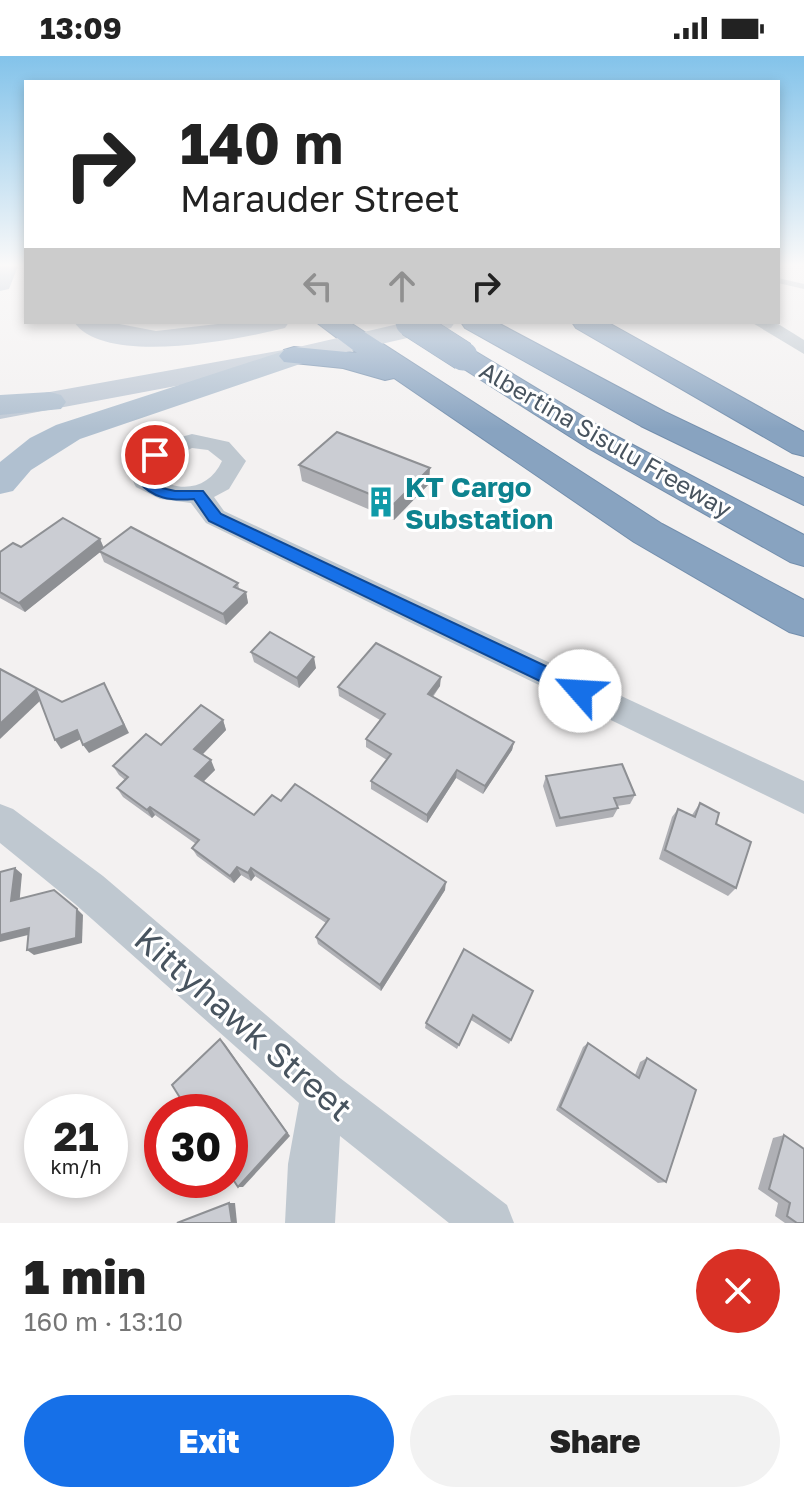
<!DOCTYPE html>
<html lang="en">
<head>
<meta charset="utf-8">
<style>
  :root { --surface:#fff; --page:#f2f2f2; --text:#222; --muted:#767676; --accent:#1670e8 }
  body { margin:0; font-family:"Golos Text",sans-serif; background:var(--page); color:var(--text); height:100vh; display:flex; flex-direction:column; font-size:30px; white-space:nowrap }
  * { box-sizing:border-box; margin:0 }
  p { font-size:26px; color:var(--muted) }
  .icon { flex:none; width:44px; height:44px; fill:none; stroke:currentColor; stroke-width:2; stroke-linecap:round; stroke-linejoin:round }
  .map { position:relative; height:1167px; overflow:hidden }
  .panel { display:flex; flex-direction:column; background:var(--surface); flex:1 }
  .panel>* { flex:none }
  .guide { position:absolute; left:24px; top:24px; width:756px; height:244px; border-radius:0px; box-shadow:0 4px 12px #0003; background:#fff; color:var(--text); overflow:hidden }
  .speed { position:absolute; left:24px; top:1038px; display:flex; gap:16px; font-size:40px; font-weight:700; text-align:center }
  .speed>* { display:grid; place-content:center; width:104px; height:104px; border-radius:50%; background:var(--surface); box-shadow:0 4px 12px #0003; line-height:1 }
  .speed small { font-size:20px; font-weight:400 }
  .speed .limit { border:12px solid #d22; background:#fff; color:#111 }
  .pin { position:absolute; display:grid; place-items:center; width:68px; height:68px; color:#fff; margin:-34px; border:4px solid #fff; border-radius:50%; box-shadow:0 2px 8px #0007 }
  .me { position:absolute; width:88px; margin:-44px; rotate:296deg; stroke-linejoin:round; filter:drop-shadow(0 0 6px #0008) }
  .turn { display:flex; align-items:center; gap:28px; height:168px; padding:0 24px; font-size:36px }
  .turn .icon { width:104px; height:104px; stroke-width:2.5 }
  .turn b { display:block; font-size:56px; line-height:68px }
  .lanes { display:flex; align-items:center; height:76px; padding:0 24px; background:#0003; justify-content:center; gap:40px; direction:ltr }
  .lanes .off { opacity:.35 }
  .round { display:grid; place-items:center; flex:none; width:84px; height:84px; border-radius:42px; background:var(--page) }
  .headline { display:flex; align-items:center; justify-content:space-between; height:136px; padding:0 24px }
  h1 { font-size:48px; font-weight:800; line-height:60px }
  .button { display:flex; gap:16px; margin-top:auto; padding:16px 24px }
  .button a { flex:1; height:92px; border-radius:48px; background:var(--accent); color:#fff; font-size:32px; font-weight:800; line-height:92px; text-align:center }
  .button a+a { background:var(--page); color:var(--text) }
  .status { display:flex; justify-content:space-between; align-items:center; height:56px; padding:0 40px; background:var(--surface); direction:ltr }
  .status svg { height:22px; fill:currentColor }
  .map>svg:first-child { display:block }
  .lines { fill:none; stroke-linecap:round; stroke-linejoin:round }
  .motorway-casing { stroke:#738eac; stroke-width:2 }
  .service { fill:#bfc8d0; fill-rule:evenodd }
  .minor { fill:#bfc8d0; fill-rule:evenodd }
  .secondary { fill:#bfc9d5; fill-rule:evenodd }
  .primary { fill:#b0c0d0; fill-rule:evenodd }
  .motorway { fill:#88a3c0; fill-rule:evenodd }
  .motorway-bridge-casing { stroke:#738eac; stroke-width:30; stroke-linecap:butt }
  .motorway-bridge { stroke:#88a3c0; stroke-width:29 }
  .wall { fill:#afb0b5 }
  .shaded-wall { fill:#8e9094 }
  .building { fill:#cbcdd3; stroke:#8e9094; stroke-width:2 }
  .route { fill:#1670e8; stroke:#0e4997; stroke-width:2 }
  .labels { text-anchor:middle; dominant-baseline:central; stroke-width:6; stroke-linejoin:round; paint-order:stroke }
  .far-street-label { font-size:24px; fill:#48545f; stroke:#fff }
  .culture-label { font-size:28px; font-weight:bold; fill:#0d838f; stroke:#fff; text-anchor:start }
  .near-street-label { font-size:34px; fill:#48545f; stroke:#fff }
</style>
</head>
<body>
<div class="status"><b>13:09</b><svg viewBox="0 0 49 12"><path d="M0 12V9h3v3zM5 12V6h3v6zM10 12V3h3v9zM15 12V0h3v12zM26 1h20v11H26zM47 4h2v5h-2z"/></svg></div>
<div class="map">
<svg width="804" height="1167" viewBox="0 0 804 1167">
  <rect width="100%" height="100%" fill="#f3f1f1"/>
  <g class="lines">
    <!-- motorway casing -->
    <g class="motorway-casing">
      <g id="motorway">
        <polygon points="316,266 349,266 662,468 804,544 804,580 789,576 634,486 394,322 385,324 343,312 284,306 279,300 284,294 294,291 357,297"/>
        <polygon points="461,266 496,266 665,356 804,422 804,449 641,370 465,272"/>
        <polygon points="572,266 607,266 804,376 804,400 792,397 576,272"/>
        <polygon points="463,291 473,294 612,378 804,479 804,510 790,506 588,392 453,306 448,300 453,294"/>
      </g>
    </g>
    <!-- service -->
    <polygon class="service" points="778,222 804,228 804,233 778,227"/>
    <!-- minor -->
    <g class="minor">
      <polygon points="751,266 775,266 804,284 804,298"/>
      <path d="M192,378L229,386L246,405L229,433L214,441L224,455L804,725V758L206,467L191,447L160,443L136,431C117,399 172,383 192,378ZM192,392L208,394L222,405C210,432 181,438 158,422L162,407Z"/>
      <polygon points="0,748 13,753 103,820 340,1022 507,1149 514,1167 449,1167 340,1080 335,1167 285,1167 288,1108 299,1047 75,848 0,787"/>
    </g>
    <!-- secondary -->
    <g class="secondary">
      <path d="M74,266H109L156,275L235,266H289L285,272C240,283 105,311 74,266Z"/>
      <polygon points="407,266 455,266 451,272 294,308 0,363 0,345 294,292"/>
    </g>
    <!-- primary -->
    <g class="primary">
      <polygon points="0,210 18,210 9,233 0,235"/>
      <polygon points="293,292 303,295 308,301 303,307 80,383 31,414 13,435 0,438 0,406 30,382 56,369"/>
      <polygon points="50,336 61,339 66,346 61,353 0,359 0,339"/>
    </g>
    <!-- motorway -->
    <use href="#motorway" class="motorway"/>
    <!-- motorway-bridge casing -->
    <g class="motorway-bridge-casing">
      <polyline id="motorway-bridge" points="410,266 463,300"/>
    </g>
    <!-- motorway-bridge -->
    <use href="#motorway-bridge" class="motorway-bridge"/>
  </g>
  <!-- wall -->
  <g class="wall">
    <polygon points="299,409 429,428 394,464 302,425"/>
    <polygon points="100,483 104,492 238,527 239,533 246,536 248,547 226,569 104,506 100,496 25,556 0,542 0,496 21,491"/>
    <polygon points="251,596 316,612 299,632 254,606"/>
    <polygon points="440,630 433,641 514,686 512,694 483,738 456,722 427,767 371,733 371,725 387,704 366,691 366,683 380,664 339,640 338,631"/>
    <polygon points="223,664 226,674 202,699 215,714 203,726 254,759 281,745 445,834 381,935 318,888 316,881 326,867 255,820 251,825 241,819 234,827 197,800 192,792 196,788 155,759 152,762 123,741 117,732 125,724 119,719 113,710"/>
    <polygon points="546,720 635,739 630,748 617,750 618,752 613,761 556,771 543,730"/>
    <polygon points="700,747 716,768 736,832 728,840 659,803 672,761 678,753 692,759"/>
    <polygon points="464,893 511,984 509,988 471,964 457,993 425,972 426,967"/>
    <polygon points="588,987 635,1019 640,1006 647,1002 666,1126 658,1127 556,1054 583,991"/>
    <polygon points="784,1079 804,1167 785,1167 775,1160 778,1147 758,1133 773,1082"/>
  </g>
  <!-- shaded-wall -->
  <g class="shaded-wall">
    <polygon points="430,412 429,428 394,464 394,448"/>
    <polygon points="100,483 104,493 25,556 19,547"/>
    <polygon points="246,536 248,547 226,569 223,558"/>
    <polygon points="314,601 316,612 299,632 297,622"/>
    <polygon points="441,621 440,630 427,647 428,638"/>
    <polygon points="104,627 129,677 89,697 83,689"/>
    <polygon points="36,634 42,643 0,683 0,668"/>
    <polygon points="223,664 226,674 198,703 194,693"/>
    <polygon points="77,674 83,682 61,693 55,684"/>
    <polygon points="514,686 512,694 483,738 485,730"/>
    <polygon points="211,704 215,714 200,729 195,720"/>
    <polygon points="457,714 456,722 427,767 427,759"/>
    <polygon points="150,751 155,759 152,762 147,754"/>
    <polygon points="237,811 241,819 234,827 230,820"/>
    <polygon points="15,812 22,818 19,851 11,845"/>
    <polygon points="251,812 255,820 251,825 248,817"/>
    <polygon points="446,826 445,834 381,935 380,929"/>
    <polygon points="77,853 83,859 82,887 34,899 27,894"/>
    <polygon points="29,872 36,877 0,886 0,879"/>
    <polygon points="220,983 225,988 290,1080 243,1131 238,1131"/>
    <polygon points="229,1147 235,1147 237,1167 232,1167"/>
  </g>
  <!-- building -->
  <g class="building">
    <polygon points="337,376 430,412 394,448 299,409"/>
    <polygon points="63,462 100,483 19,547 0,536 0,496 13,487 21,491"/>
    <polygon points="131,471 238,527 234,531 246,536 223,558 99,495"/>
    <polygon points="270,576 314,601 297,622 251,596"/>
    <polygon points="376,587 441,621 428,638 514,686 485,730 457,714 427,759 371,725 391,698 366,683 385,658 338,631"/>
    <polygon points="0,613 62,646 104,627 124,669 83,689 77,674 55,684 36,634 0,668"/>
    <polygon points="201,649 223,664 194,693 211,704 195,720 254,759 272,739 281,745 295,728 446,826 380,929 316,881 329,863 251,812 248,817 237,811 230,820 192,792 199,784 150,751 147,754 117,732 128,721 113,710 146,678 161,689"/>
    <polygon points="622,708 635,739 614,742 618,752 560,762 546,720"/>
    <polygon points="700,747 719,757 716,768 751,786 736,832 665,794 678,753 695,761"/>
    <polygon points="15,812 11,845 54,834 77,853 76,882 27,894 29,872 0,879 0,816"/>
    <polygon points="464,893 533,935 511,984 473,959 459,989 426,967"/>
    <polygon points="220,983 287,1077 238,1131 230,1119 230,1056 189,1056 172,1029"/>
    <polygon points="588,987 639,1022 647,1002 696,1034 666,1126 560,1051"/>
    <polygon points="784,1079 804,1093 804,1167 797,1167 787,1160 790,1147 769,1133"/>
    <polygon points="229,1147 232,1167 177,1167"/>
  </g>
  <!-- sky -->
  <linearGradient id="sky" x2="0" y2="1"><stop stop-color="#83c3ea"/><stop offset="0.56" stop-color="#faf9f9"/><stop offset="1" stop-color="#faf9f9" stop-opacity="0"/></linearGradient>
  <rect width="804" height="373" fill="url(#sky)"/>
  <!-- route -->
  <path class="route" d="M150,396L162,399L152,412L153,423L162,432L175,435H203L221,458L586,629L589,635L586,641H573L209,465L194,443C171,445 153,443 138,425V412Z"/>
  <!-- icons -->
  <defs>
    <g id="building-bare" transform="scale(2.4)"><path d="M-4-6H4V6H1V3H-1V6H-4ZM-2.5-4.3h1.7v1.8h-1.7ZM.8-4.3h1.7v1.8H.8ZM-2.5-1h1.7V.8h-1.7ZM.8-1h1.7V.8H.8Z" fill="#0f9aa8" stroke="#fff" stroke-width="2.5" paint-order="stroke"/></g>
  </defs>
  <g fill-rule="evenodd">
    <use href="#building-bare" x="381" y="446"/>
  </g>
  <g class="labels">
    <!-- far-street labels -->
    <g class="far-street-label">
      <text transform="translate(606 383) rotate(30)">Albertina Sisulu Freeway</text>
    </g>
    <!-- culture labels -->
    <g class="culture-label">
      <text x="405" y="430">KT Cargo<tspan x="405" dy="32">Substation</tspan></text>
    </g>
    <!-- near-street labels -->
    <g class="near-street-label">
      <text transform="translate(244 967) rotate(41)">Kittyhawk Street</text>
    </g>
  </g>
</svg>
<div class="speed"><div>21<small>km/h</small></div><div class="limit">30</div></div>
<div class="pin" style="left:155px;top:399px;background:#d93025"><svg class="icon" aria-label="arrive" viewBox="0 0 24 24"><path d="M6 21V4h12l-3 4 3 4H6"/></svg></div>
<svg class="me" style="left:580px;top:635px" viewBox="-20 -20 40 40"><circle r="19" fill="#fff"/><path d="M0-13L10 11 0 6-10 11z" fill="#1670e8"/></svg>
<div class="guide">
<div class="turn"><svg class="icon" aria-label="right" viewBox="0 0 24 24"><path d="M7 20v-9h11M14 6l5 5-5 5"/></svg><div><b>140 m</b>Marauder Street</div></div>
<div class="lanes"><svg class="icon off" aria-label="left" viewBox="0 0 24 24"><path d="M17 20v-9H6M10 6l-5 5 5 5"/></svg><svg class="icon off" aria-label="ahead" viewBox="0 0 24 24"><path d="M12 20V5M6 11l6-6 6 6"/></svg><svg class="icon" aria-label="right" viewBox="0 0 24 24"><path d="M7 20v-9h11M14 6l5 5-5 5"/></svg></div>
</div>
</div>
<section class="panel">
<div class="headline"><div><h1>1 min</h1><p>160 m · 13:10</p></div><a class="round" style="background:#d93025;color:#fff"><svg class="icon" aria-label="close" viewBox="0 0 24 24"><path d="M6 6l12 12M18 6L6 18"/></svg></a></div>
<div class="button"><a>Exit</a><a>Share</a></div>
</section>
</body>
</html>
